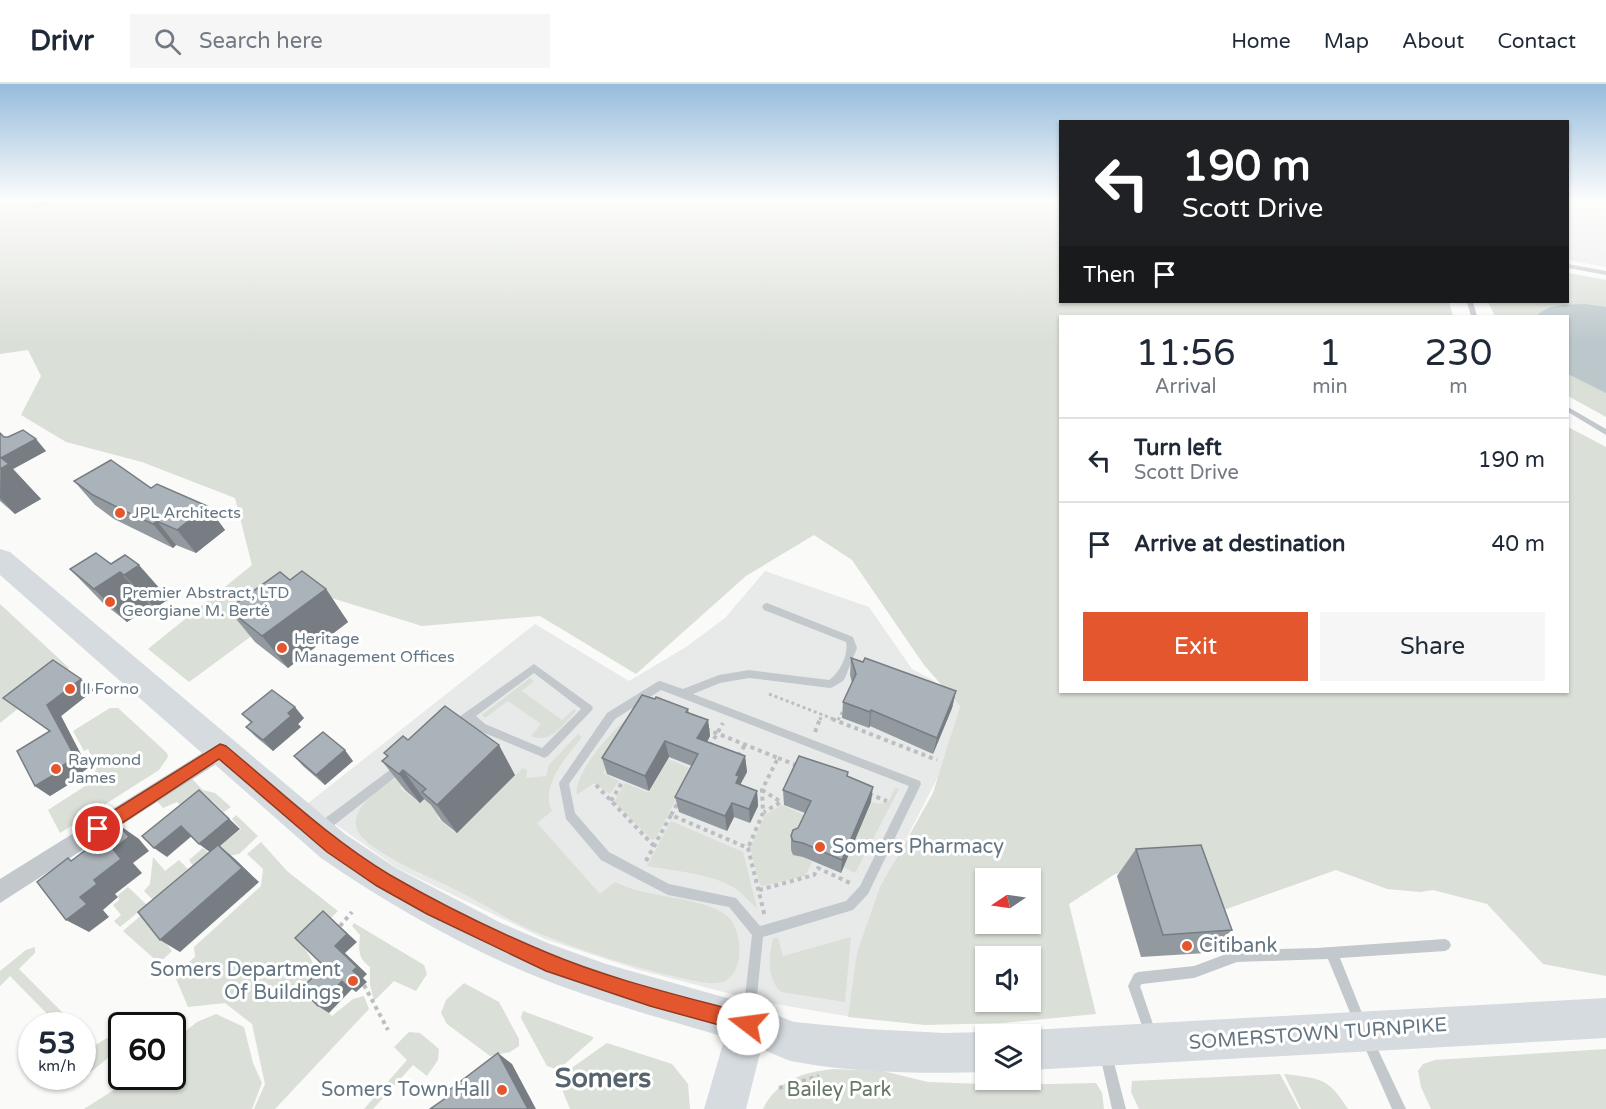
<!DOCTYPE html>
<html lang="en">
<head>
<meta charset="utf-8">
<style>
  :root { --surface:#fff; --page:#f6f6f7; --text:#1f2937; --muted:#747a83; --line:#e0e1e3; --accent:#e4572e }
  body { margin:0; font-family:"Varela Round",sans-serif; background:var(--page); color:var(--text); height:100vh; display:flex; flex-direction:column; font-size:22px; white-space:nowrap }
  * { box-sizing:border-box; margin:0 }
  p { font-size:20px; color:var(--muted) }
  .icon { flex:none; width:33px; height:33px; fill:none; stroke:currentColor; stroke-width:2; stroke-linecap:round; stroke-linejoin:round }
  .map { position:relative; flex:1; overflow:hidden }
  .side { position:absolute; left:1059px; top:231px; width:510px; height:378px; display:flex; flex-direction:column; background:var(--surface); border-radius:0px; box-shadow:0 2px 4px #0004 }
  .side>* { flex:none }
  .guide { position:absolute; left:1059px; top:36px; width:510px; height:183px; border-radius:0px; box-shadow:0 2px 4px #0004; background:#202124; color:#fff; overflow:hidden }
  .needle { width:39px; rotate:257deg }
  .tools { position:absolute; left:975px; top:784px; display:grid; gap:12px }
  .tools a { display:grid; place-items:center; width:66px; height:66px; border-radius:0px; background:var(--surface); box-shadow:0 2px 4px #0004; font-size:30px }
  .speed { position:absolute; left:18px; top:928px; display:flex; gap:12px; font-size:30px; font-weight:700; text-align:center }
  .speed>* { display:grid; place-content:center; width:78px; height:78px; border-radius:50%; background:var(--surface); box-shadow:0 2px 4px #0004; line-height:1 }
  .speed small { font-size:15px; font-weight:400 }
  .speed .limit { border:3px solid #111; border-radius:9px; background:#fff; color:#111 }
  .pin { position:absolute; display:grid; place-items:center; width:51px; height:51px; color:#fff; margin:-26px; border:3px solid #fff; border-radius:50%; box-shadow:0 2px 6px #0007 }
  .me { position:absolute; width:66px; margin:-33px; rotate:285deg; stroke-linejoin:round; filter:drop-shadow(0 0 4px #0008) }
  .turn { display:flex; align-items:center; gap:21px; height:126px; padding:0 24px; font-size:27px }
  .turn .icon { width:78px; height:78px; stroke-width:2.5 }
  .turn b { display:block; font-size:42px; line-height:51px }
  .then { display:flex; align-items:center; height:57px; padding:0 24px; background:#0003; gap:12px; font-size:22px }
  .eta { display:flex; justify-content:space-evenly; align-items:center; height:102px; text-align:center }
  .eta b { font-size:36px; font-weight:600; line-height:42px }
  .primary-button { display:flex; gap:12px; margin-top:auto; padding:12px 24px }
  .primary-button a { flex:1; height:69px; border-radius:0px; background:var(--accent); color:#fff; font-size:24px; font-weight:600; line-height:69px; text-align:center }
  .primary-button a+a { background:var(--page); color:var(--text) }
  ul { padding:0; list-style:none }
  li { display:flex; align-items:center; gap:18px; height:84px; padding:0 24px; border-top:2px solid var(--line) }
  li div { flex:1 }
  li b { display:block; font-size:22px }
  li em { font-style:normal }
  header { display:flex; align-items:center; gap:36px; box-sizing:border-box; height:84px; padding:0 30px; background:var(--surface); border-bottom:2px solid var(--line) }
  header strong { font-size:28px }
  nav { display:flex; gap:33px; margin-inline-start:auto; font-size:21px }
  .search { width:420px; height:54px; background:var(--page); display:flex; align-items:center; gap:15px; box-sizing:border-box; padding:0 21px; border-radius:0px; color:var(--muted); font-size:22px }
  .map>svg:first-child { display:block }
  .built { fill:#e8e9e9 }
  .green { fill:#dadfd7; fill-rule:evenodd }
  .water { fill:#bbc7cb }
  .lines { fill:none; stroke-linecap:round; stroke-linejoin:round }
  .path-far1 { stroke:#bbbfc2; stroke-width:3; stroke-dasharray:3 3; stroke-linecap:butt }
  .path { stroke:#bbbfc2; stroke-width:4; stroke-dasharray:4 4; stroke-linecap:butt }
  .lane { fill:#c3c8cc; fill-rule:evenodd }
  .street { fill:#c3c8cc; fill-rule:evenodd }
  .primary { fill:#d6dbdf; fill-rule:evenodd }
  .wall { fill:#929a9f }
  .shaded-wall { fill:#777d82 }
  .building { fill:#aab3b9; stroke:#777d82; stroke-width:1.5 }
  .route { fill:#e4572e; stroke:#94391e; stroke-width:1.5 }
  .poi-dot { fill:#e4572e; stroke:#fff; stroke-width:2 }
  .labels { text-anchor:middle; dominant-baseline:central; stroke-width:6; stroke-linejoin:round; paint-order:stroke }
  .poi-label { font-size:16px; fill:#657683; stroke:#fff; text-anchor:start }
  .near-poi-label { font-size:20px; fill:#657683; stroke:#fff; text-anchor:start }
  .near-street-label { font-size:20px; fill:#657683; stroke:#fff }
  .near-park-label { font-size:20px; fill:#687a64; stroke:#fff }
  .near-district-label { font-size:27px; font-weight:bold; fill:#57646e; stroke:#fff }
</style>
</head>
<body>
<header>
<strong>Drivr</strong>
<div class="search"><svg class="icon" aria-label="search" viewBox="0 0 24 24"><circle cx="10" cy="10" r="6"/><path d="M15 15l6 6"/></svg>Search here</div>
<nav><a>Home</a><a>Map</a><a>About</a><a>Contact</a></nav>
</header>
<div class="map">
<svg width="1606" height="1025" viewBox="0 0 1606 1025">
  <rect width="100%" height="100%" fill="#fafaf8"/>
  <!-- built -->
  <g class="built">
    <polygon points="1568,117 1606,117 1606,183 1568,176"/>
    <polygon points="765,487 869,523 912,585 933,596 960,621 940,689 890,786 852,933 758,917 639,886 545,855 397,784 307,720 535,540 629,597 686,563 725,534"/>
  </g>
  <!-- green -->
  <g class="green">
    <path d="M0,117H1060V218H1449L1453,232H1060V608H1568V343L1606,363V892L1543,880L1487,820L1433,806L1420,808L1387,805L1336,786L1204,833L1182,780L1115,790L1069,820L1096,930L1003,939L925,941L848,933L857,869L880,803L933,709L960,622L924,581L852,476L814,451L746,492L636,590L540,532L422,542L322,511L284,528L189,598L148,565L252,481L235,414L142,378L66,358L21,331L41,292L28,266L0,270ZM986,795H1030V840H986ZM986,873H1030V918H986Z"/>
    <polygon points="1568,189 1606,196 1606,333 1568,312 1568,232 1495,232 1488,218 1568,218"/>
    <polygon points="0,520 69,584 0,639"/>
    <path d="M530,594L534,597L522,607L562,636L574,625L576,627C564,639 551,661 531,652L541,640L508,617L485,634L482,631Z"/>
    <path d="M661,612L652,626L623,656L603,689L619,697L610,710L594,699L577,711C572,685 637,616 661,612Z"/>
    <polygon points="110,624 118,624 167,669 168,673 159,686 60,749 48,726 90,699 97,683 88,665 84,667 73,647"/>
    <path d="M578,650L582,653C568,671 539,702 552,727L537,739L600,810L615,798C647,815 703,812 727,832C744,846 746,897 717,899C705,900 693,896 681,894C632,883 581,867 534,847C509,837 486,821 462,809C441,797 359,766 356,742C353,719 386,702 402,690L406,698L400,704L417,717L423,712L442,729L437,734L455,749L523,684L527,686L526,694L546,692L549,681Z"/>
    <polygon points="668,675 692,685 655,755 652,756 614,718 625,699 649,709"/>
    <polygon points="191,694 203,706 215,709 231,723 224,728 211,716 191,732 177,718 163,724 157,717"/>
    <polygon points="895,704 899,705 855,789 842,782 872,718 879,720 889,717"/>
    <polygon points="782,721 806,732 790,766 812,778 805,792 763,802 760,801 750,764 765,731"/>
    <polygon points="236,731 258,752 239,770 222,773 195,785 189,776 203,764 210,770 241,745 232,735"/>
    <path d="M671,737L743,768L757,824C748,817 743,809 733,803C709,789 674,787 647,782Z"/>
    <path d="M261,758L287,787L338,827L303,862C314,878 322,892 308,909L332,932L353,915L364,912L369,925L275,1025H254L265,1000L252,940L225,919L188,923L174,890L195,873L194,863L261,802L263,785L247,770Z"/>
    <polygon points="153,773 165,787 179,776 188,785 153,816 144,807 150,800"/>
    <polygon points="128,803 147,821 120,843 114,837 121,831 113,821 119,816 118,811"/>
    <polygon points="153,821 165,858 172,867 159,879 123,847"/>
    <path d="M354,839L424,881L427,890L416,907L394,897L374,917L370,901V883C357,873 359,866 360,851L352,842Z"/>
    <path d="M851,853L845,918L781,908C766,893 769,873 773,854H778L783,872Z"/>
    <polygon points="35,863 35,869 19,885 76,942 59,942 10,892 0,902 0,887 26,866"/>
    <polygon points="464,899 499,918 519,955 519,962 510,968 490,972 447,940 441,929 446,916"/>
    <polygon points="523,927 593,953 593,955 558,986 547,982 521,934"/>
    <polygon points="216,930 244,943 253,979 262,999 252,1025 84,1025 134,993 172,993 173,957 197,938"/>
    <polygon points="409,948 420,949 439,965 438,976 427,992 413,981 373,1025 364,1025 407,976 394,963"/>
    <path d="M83,949L92,963L112,951L118,953C116,972 97,983 83,993Z"/>
    <polygon points="607,959 672,980 688,1000 690,1025 570,1025 561,1003 566,988"/>
    <polygon points="1606,965 1606,1025 1431,1025 1421,1003 1418,987 1423,980 1435,976"/>
    <path d="M833,985L883,987L928,998L1009,1001L1096,999L1102,1009L1104,1025H763C777,996 804,988 833,985Z"/>
    <polygon points="1280,990 1299,1025 1139,1025 1131,1008 1132,997"/>
    <path d="M1284,990C1320,995 1327,992 1348,1025H1301Z"/>
  </g>
  <!-- water -->
  <path class="water" d="M1585,220L1606,223V309L1568,290V232H1537C1547,219 1570,221 1585,220Z"/>
  <g class="lines">
    <!-- path-far1 -->
    <g class="path-far1">
      <polyline points="769,610 836,636"/>
      <polyline points="820,636 822,630"/>
      <polyline points="838,636 844,625"/>
    </g>
    <!-- path -->
    <g class="path">
      <polyline points="832,635 937,676"/>
      <polyline points="706,645 778,674 762,706 763,729 748,764"/>
      <polyline points="815,648 820,635"/>
      <polyline points="710,662 723,639"/>
      <polyline points="738,672 745,661"/>
      <polyline points="778,674 796,681"/>
      <polyline points="596,701 654,762"/>
      <polyline points="762,706 781,718 764,728"/>
      <polyline points="869,710 887,717"/>
      <polyline points="611,717 623,697"/>
      <polyline points="671,731 679,717"/>
      <polyline points="646,777 671,731 748,764 765,833"/>
      <polyline points="759,806 814,791 818,784 850,799"/>
      <polyline points="340,842 352,828"/>
      <polyline points="364,901 388,946"/>
      <polyline points="779,1004 819,992"/>
    </g>
    <!-- lane -->
    <g class="lane">
      <polygon points="1568,180 1606,187 1606,191 1568,184"/>
      <polygon points="1467,218 1473,218 1477,232 1471,232"/>
      <polygon points="1568,323 1606,345 1606,351 1568,328"/>
      <path d="M767,519L853,553L857,564L845,594L843,597L833,603L830,604L749,594L720,599L693,610L920,697L921,700L868,810L853,826L763,853L755,931L753,935L749,937L745,935L743,931L752,851L729,823L668,811L601,776L566,735L559,699L607,629L657,598L660,597L683,605L719,591L749,586L829,596C839,590 849,570 846,558L764,526L762,523L764,520ZM661,606L909,702L860,802L846,817L760,842L736,814L669,800L609,768L575,729L569,700L615,635Z"/>
      <path d="M534,580L592,622L593,625L548,672L544,674L540,672L477,646L468,638C463,642 459,646 452,644L451,641L452,638ZM534,589L581,625L542,664L485,640L476,632Z"/>
      <polygon points="402,677 406,679 407,682 406,685 324,749 320,750 316,749 315,745 316,741"/>
      <polygon points="1445,855 1449,857 1451,861 1449,865 1445,867 1340,874 1366,939 1364,943 1360,945 1356,943 1328,875 1237,878 1194,894 1142,900 1140,902 1156,949 1154,953 1150,955 1146,953 1128,902 1134,890 1138,888 1194,882 1237,866 1317,864"/>
      <polygon points="1368,951 1372,953 1406,1025 1392,1025 1362,957 1364,953"/>
      <polygon points="1106,965 1111,966 1112,971 1126,1025 1112,1025 1100,971 1101,966"/>
    </g>
    <!-- street -->
    <polygon class="street" points="220,658 227,661 230,667 227,673 0,819 0,795"/>
    <!-- primary -->
    <g class="primary">
      <path d="M0,465L10,468L345,750L396,784L501,839L550,860L606,880L748,920L794,938L867,945L944,949L986,948L994,951H986V988C926,990 855,989 796,978C784,976 772,969 761,965L746,1025H704L725,953C664,935 604,919 545,896C466,865 391,822 321,774L0,491Z"/>
      <polygon points="1606,914 1606,954 1030,986 1030,951 1018,951 1030,946"/>
    </g>
  </g>
  <!-- wall -->
  <g class="wall">
    <polygon points="0,349 4,353 46,367 13,385 41,415 15,430 0,417"/>
    <polygon points="74,397 151,404 207,422 225,446 196,469 176,461 173,464 114,435 95,421"/>
    <polygon points="111,480 169,515 155,524 151,522 127,538 103,519 70,485"/>
    <polygon points="290,496 326,505 348,538 288,584 255,558 228,525"/>
    <polygon points="851,574 956,607 952,624 933,670 870,642 869,644 842,634 843,618 852,599 850,591"/>
    <polygon points="81,595 94,606 61,632 88,684 70,697 71,699 50,712 35,702 49,647 3,614"/>
    <polygon points="655,615 688,625 689,629 708,636 710,652 707,658 745,672 747,688 740,701 757,707 758,722 750,739 734,733 727,747 679,728 675,713 692,682 669,673 649,707 607,690 602,674"/>
    <polygon points="242,630 304,634 298,640 301,643 273,667 256,653 246,643 251,639"/>
    <polygon points="408,656 515,691 457,749 442,737 431,721 424,715 420,719 405,706 382,677 387,673 384,669"/>
    <polygon points="294,672 353,677 325,701 303,682"/>
    <polygon points="848,688 848,692 871,718 841,789 803,773 793,771 791,766 791,752 798,744 805,729 784,721 783,706"/>
    <polygon points="1136,765 1232,846 1206,869 1141,873 1117,792"/>
  </g>
  <!-- shaded-wall -->
  <g class="shaded-wall">
    <polygon points="28,117 51,117 52,120 33,124"/>
    <polygon points="36,355 46,367 13,385 41,415 15,430 0,414 1,374"/>
    <polygon points="207,422 225,446 196,469 177,446"/>
    <polygon points="157,437 176,461 173,464 153,440"/>
    <polygon points="139,481 169,515 155,524 124,491"/>
    <polygon points="120,488 151,522 127,538 94,505"/>
    <polygon points="326,505 348,538 288,584 262,552"/>
    <polygon points="81,595 94,606 61,632 88,684 70,697 71,699 50,712 35,702 55,687 47,621"/>
    <polygon points="956,607 952,624 933,670 937,654"/>
    <polygon points="295,623 304,634 298,640 301,643 273,667 263,656 288,629"/>
    <polygon points="871,626 870,642 869,644 870,628"/>
    <polygon points="708,636 710,652 700,670 697,654"/>
    <polygon points="665,657 669,673 649,707 645,692"/>
    <polygon points="499,661 515,691 457,749 437,721"/>
    <polygon points="345,666 353,677 325,701 316,691"/>
    <polygon points="745,672 747,688 740,701 736,699 736,691"/>
    <polygon points="403,686 424,715 420,719 399,690"/>
    <polygon points="873,703 871,718 841,789 842,776"/>
    <polygon points="199,706 240,745 220,762 235,775 259,798 180,868 160,856 211,769 199,760"/>
    <polygon points="757,707 758,722 750,739 749,725"/>
    <polygon points="732,719 734,733 727,747 725,732"/>
    <polygon points="119,741 139,755 149,767 133,779 142,789 115,810 118,813 103,826 109,833 89,848 66,836 80,813 94,796 113,765"/>
    <polygon points="181,742 193,751 167,773 154,764"/>
    <polygon points="323,827 357,858 345,869 367,890 363,894 367,898 356,908 352,905 329,929 318,922 335,862"/>
    <polygon points="498,969 512,980 536,1025 528,1025"/>
  </g>
  <!-- building -->
  <g class="building">
    <polygon points="23,346 36,355 1,374 0,373 0,349 4,353 8,353"/>
    <polygon points="0,373 9,380 0,385"/>
    <polygon points="111,376 151,404 157,400 207,422 177,446 157,437 153,440 135,432 93,411 74,397"/>
    <polygon points="96,469 111,480 125,471 139,481 124,491 120,488 94,505 70,485"/>
    <polygon points="302,487 326,505 262,552 228,525 280,488 290,496"/>
    <polygon points="851,574 863,578 865,574 956,607 937,654 871,626 870,628 843,618 856,590"/>
    <polygon points="53,576 81,595 47,621 75,673 55,687 57,689 35,702 17,667 50,647 3,614"/>
    <polygon points="272,606 295,623 288,629 291,632 263,656 246,643 252,638 242,630"/>
    <polygon points="642,611 655,615 656,613 688,625 686,628 708,636 697,654 745,672 736,691 739,692 736,699 757,707 749,725 732,719 725,732 675,713 698,670 665,657 645,692 602,674"/>
    <polygon points="445,622 499,661 437,721 422,708 426,705 403,686 399,690 382,677 388,672 384,669 403,652 408,656"/>
    <polygon points="323,648 345,666 316,691 294,672"/>
    <polygon points="799,672 848,688 847,692 873,703 842,776 803,759 793,757 791,752 793,746 798,744 811,717 783,706"/>
    <polygon points="199,706 229,735 199,760 181,742 154,764 142,752"/>
    <polygon points="119,741 129,753 113,765 121,775 94,796 97,800 80,813 87,820 66,836 37,798 68,774 71,777"/>
    <polygon points="218,761 242,784 160,856 138,828"/>
    <polygon points="1201,761 1232,846 1163,851 1136,765"/>
    <polygon points="323,827 347,850 335,862 357,883 353,887 357,890 346,901 342,897 318,922 301,905 324,882 295,854"/>
    <polygon points="498,969 528,1025 430,1025 450,1011 448,1007"/>
  </g>
  <!-- sky -->
  <linearGradient id="sky" x2="0" y2="1"><stop stop-color="#96bcdc"/><stop offset="0.45" stop-color="#fdfdfc"/><stop offset="1" stop-color="#fdfdfc" stop-opacity="0"/></linearGradient>
  <rect width="1606" height="260" fill="url(#sky)"/>
  <!-- route -->
  <path class="route" d="M220,660L226,662C279,706 330,755 390,791C440,820 495,847 548,869C612,896 682,912 748,930L755,933L758,940L755,946L748,949L650,922L546,887L427,830L377,802L327,768L219,675L104,751L98,753L92,751L90,745L92,740Z"/>
  <!-- markers -->
  <g class="poi-dot">
    <circle cx="120" cy="429" r="6"/>
    <circle cx="110" cy="518" r="6"/>
    <circle cx="282" cy="564" r="6"/>
    <circle cx="70" cy="605" r="6"/>
    <circle cx="56" cy="685" r="6"/>
    <circle cx="820" cy="763" r="6"/>
    <circle cx="1187" cy="862" r="6"/>
    <circle cx="353" cy="897" r="6"/>
    <circle cx="502" cy="1006" r="6"/>
  </g>
  <g class="labels">
    <!-- poi labels -->
    <g class="poi-label">
      <text x="132" y="429">JPL Architects</text>
      <text x="122" y="509">Premier Abstract, LTD<tspan x="122" dy="18">Georgiane M. Berté</tspan></text>
      <text x="294" y="555">Heritage<tspan x="294" dy="18">Management Offices</tspan></text>
      <text x="82" y="605">Il Forno</text>
      <text x="68" y="676">Raymond<tspan x="68" dy="18">James</tspan></text>
    </g>
    <!-- near-poi labels -->
    <g class="near-poi-label">
      <text x="832" y="763">Somers Pharmacy</text>
      <text x="1199" y="862">Citibank</text>
      <text x="341" y="886" text-anchor="end">Somers Department<tspan x="341" dy="23">Of Buildings</tspan></text>
      <text x="490" y="1006" text-anchor="end">Somers Town Hall</text>
    </g>
    <!-- near-street labels -->
    <g class="near-street-label">
      <text transform="translate(1318 950) rotate(-4)">SOMERSTOWN TURNPIKE</text>
    </g>
    <!-- near-park labels -->
    <g class="near-park-label">
      <text x="839" y="1006">Bailey Park</text>
    </g>
    <!-- near-district labels -->
    <g class="near-district-label">
      <text x="603" y="994">Somers</text>
    </g>
  </g>
</svg>
<div class="tools">
<a><svg class="needle" viewBox="-14 -14 28 28"><path d="M0-13l5 13h-10z" fill="#e53935"/><path d="M0 13l5-13h-10z" fill="#747a83"/></svg></a>
<a><svg class="icon" aria-label="sound" viewBox="0 0 24 24"><path d="M4 9h4l5-4v14l-5-4H4zM17 9q2 3 0 6"/></svg></a>
<a><svg class="icon" aria-label="layers" viewBox="0 0 24 24"><path d="M12 4l9 5-9 5-9-5zM3 14l9 5 9-5"/></svg></a>
</div>
<div class="speed"><div>53<small>km/h</small></div><div class="limit">60</div></div>
<div class="pin" style="left:98px;top:745px;background:#d93025"><svg class="icon" aria-label="arrive" viewBox="0 0 24 24"><path d="M6 21V4h12l-3 4 3 4H6"/></svg></div>
<svg class="me" style="left:748px;top:940px" viewBox="-20 -20 40 40"><circle r="19" fill="#fff"/><path d="M0-13L10 11 0 6-10 11z" fill="#e4572e"/></svg>
<div class="guide">
<div class="turn"><svg class="icon" aria-label="left" viewBox="0 0 24 24"><path d="M17 20v-9H6M10 6l-5 5 5 5"/></svg><div><b>190 m</b>Scott Drive</div></div>
<div class="then">Then<svg class="icon" aria-label="arrive" viewBox="0 0 24 24"><path d="M6 21V4h12l-3 4 3 4H6"/></svg></div>
</div>
<section class="side">
<div class="eta">
<div><b>11:56</b><p>Arrival</p></div>
<div><b>1</b><p>min</p></div>
<div><b>230</b><p>m</p></div>
</div>
<ul>
<li><svg class="icon" aria-label="left" viewBox="0 0 24 24"><path d="M17 20v-9H6M10 6l-5 5 5 5"/></svg><div><b>Turn left</b><p>Scott Drive</p></div><em>190 m</em></li>
<li><svg class="icon" aria-label="arrive" viewBox="0 0 24 24"><path d="M6 21V4h12l-3 4 3 4H6"/></svg><div><b>Arrive at destination</b></div><em>40 m</em></li>
</ul>
<div class="primary-button"><a>Exit</a><a>Share</a></div>
</section>
</div>
</body>
</html>
